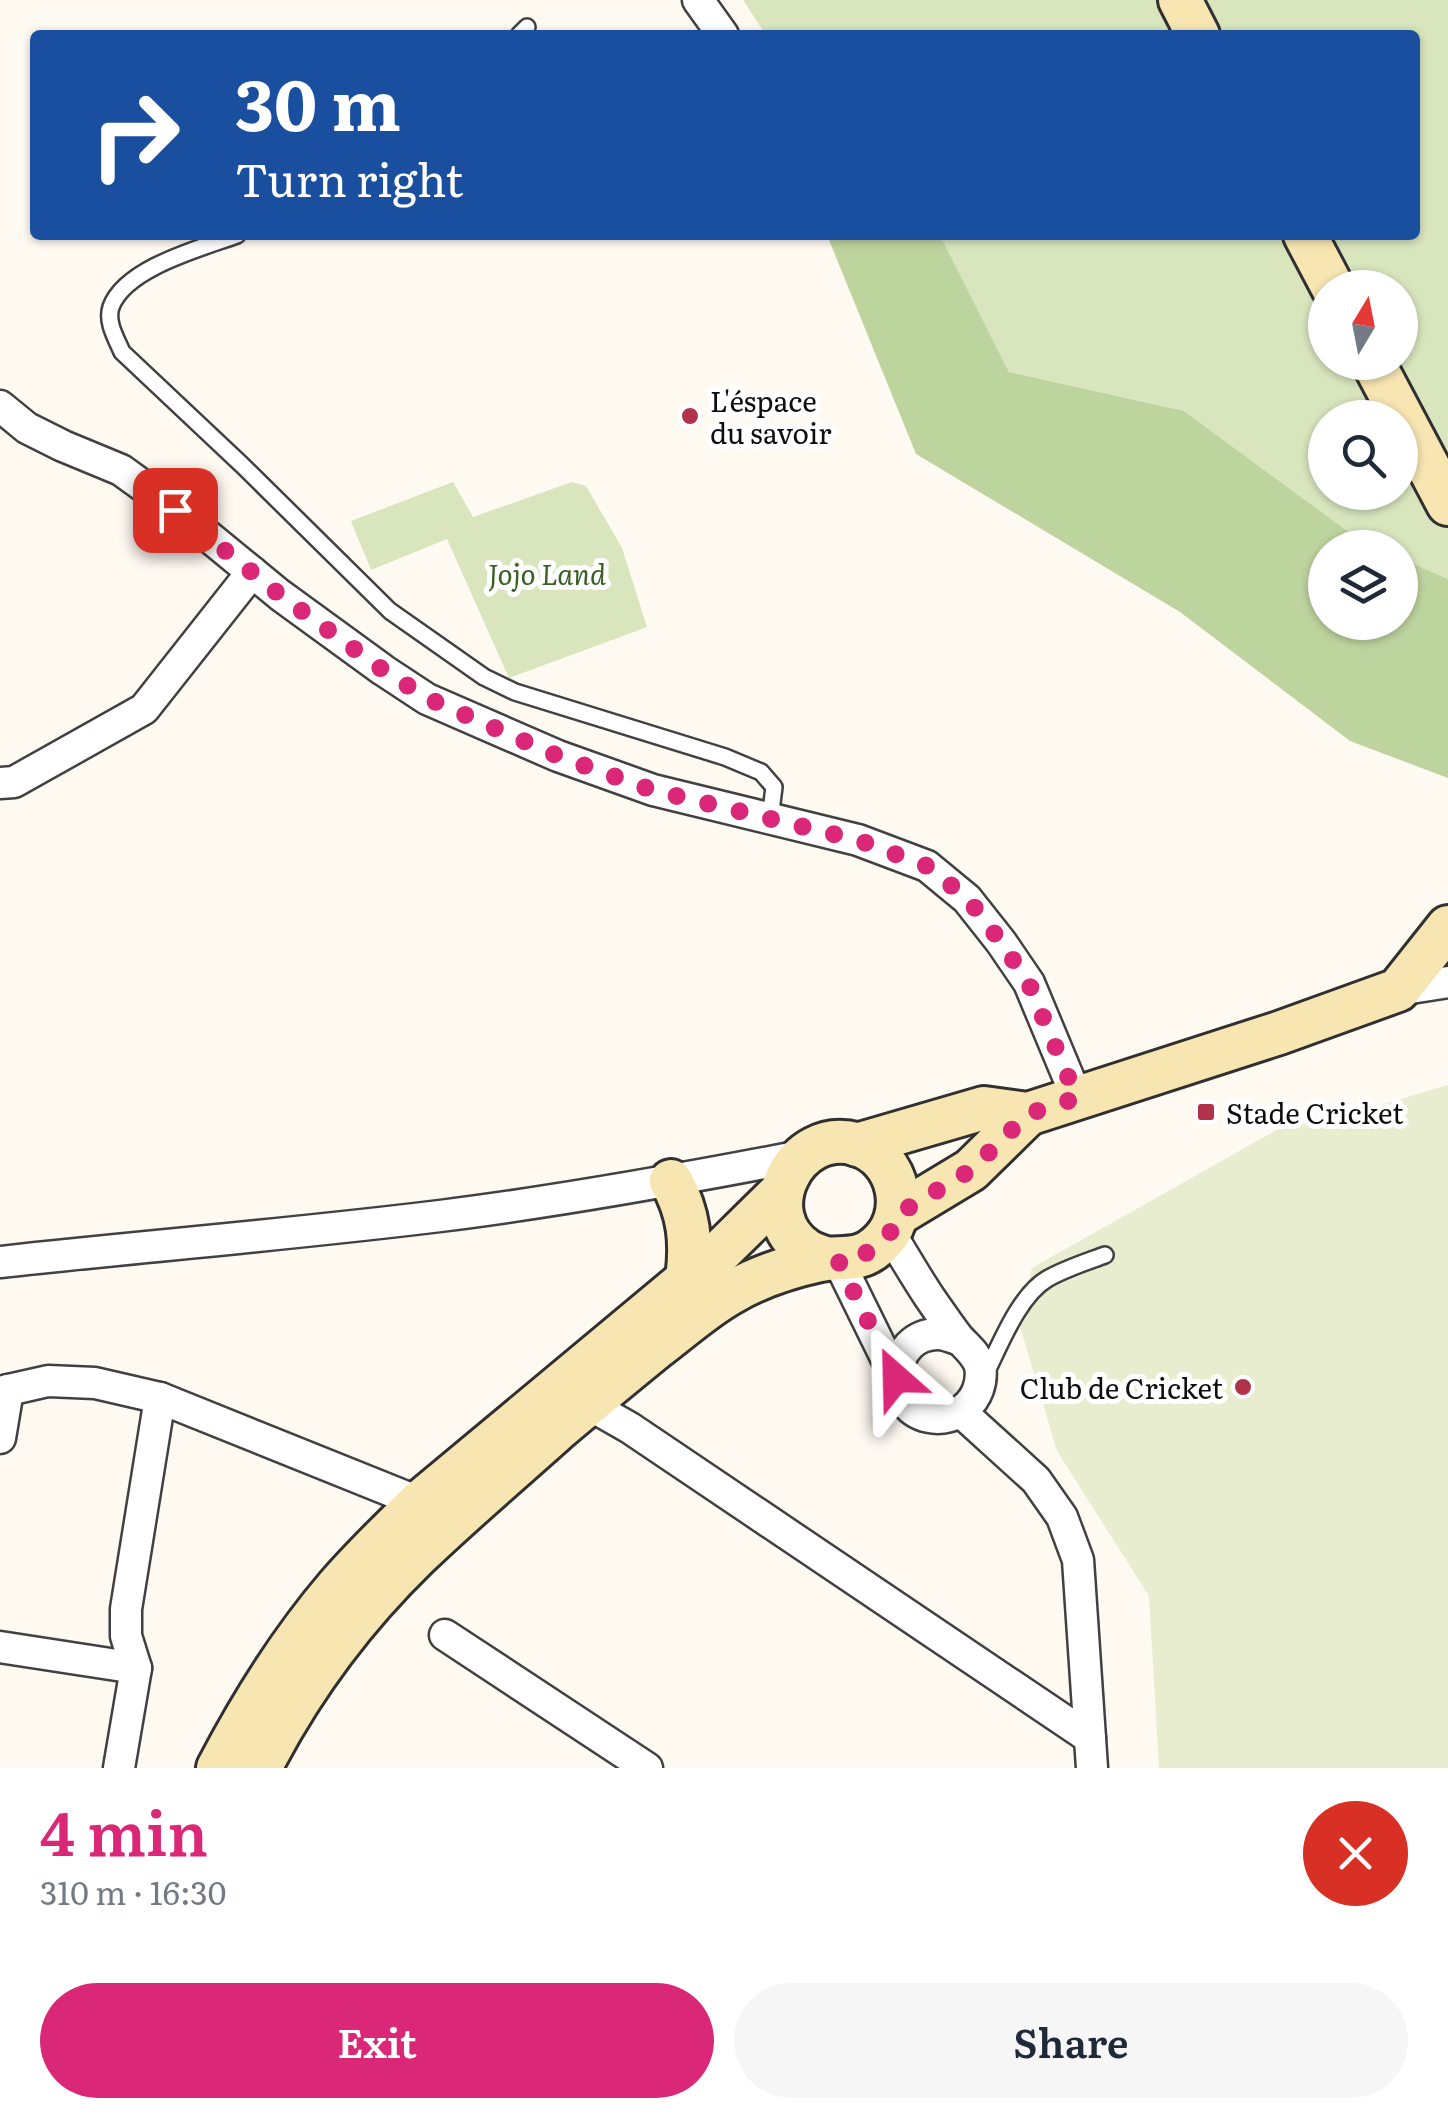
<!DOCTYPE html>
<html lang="en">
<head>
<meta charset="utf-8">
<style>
  :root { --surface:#fff; --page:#f6f6f7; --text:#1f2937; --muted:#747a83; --accent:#db2777 }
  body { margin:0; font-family:Literata,serif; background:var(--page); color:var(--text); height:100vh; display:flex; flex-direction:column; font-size:38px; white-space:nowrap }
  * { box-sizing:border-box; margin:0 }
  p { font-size:32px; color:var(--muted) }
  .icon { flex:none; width:55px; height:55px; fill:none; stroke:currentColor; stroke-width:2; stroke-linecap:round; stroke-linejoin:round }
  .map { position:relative; height:1768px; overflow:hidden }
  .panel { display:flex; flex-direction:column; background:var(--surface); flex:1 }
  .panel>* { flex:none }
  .top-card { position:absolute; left:30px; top:30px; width:1390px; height:210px; border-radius:10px; box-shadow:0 2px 8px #0004; background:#1a4fa0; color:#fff; overflow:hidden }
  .needle { width:65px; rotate:10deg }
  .tools { position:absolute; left:1308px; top:270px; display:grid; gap:20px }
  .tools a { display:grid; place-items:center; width:110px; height:110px; border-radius:50%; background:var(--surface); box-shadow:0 2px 8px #0004; font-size:50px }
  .pin { position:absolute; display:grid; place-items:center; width:85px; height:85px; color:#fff; margin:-42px; border-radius:20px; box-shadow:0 5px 15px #0006 }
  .me { position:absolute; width:110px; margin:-55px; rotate:335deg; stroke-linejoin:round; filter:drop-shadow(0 0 8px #0008) }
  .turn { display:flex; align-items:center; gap:35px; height:210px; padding:0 40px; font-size:45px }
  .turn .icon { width:130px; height:130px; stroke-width:2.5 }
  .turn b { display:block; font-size:70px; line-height:85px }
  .round { display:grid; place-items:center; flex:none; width:105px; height:105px; border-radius:52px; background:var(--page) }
  .headline { display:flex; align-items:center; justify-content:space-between; height:170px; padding:0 40px }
  h1 { font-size:60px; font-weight:600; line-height:75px; color:var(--accent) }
  .button { display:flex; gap:20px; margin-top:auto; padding:20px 40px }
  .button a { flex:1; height:115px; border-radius:60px; background:var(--accent); color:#fff; font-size:40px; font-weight:600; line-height:115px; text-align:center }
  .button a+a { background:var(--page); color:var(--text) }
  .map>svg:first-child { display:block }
  .green { fill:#d8e5bd; fill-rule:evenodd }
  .forest { fill:#bed49e }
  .pitch { fill:#e7edce }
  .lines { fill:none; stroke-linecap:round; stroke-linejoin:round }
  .lane-casing { stroke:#414141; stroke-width:20 }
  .street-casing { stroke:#414141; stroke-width:35 }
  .secondary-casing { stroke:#303030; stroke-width:48 }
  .lane { stroke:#fff; stroke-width:15 }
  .street { stroke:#fff; stroke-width:30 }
  .secondary { stroke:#f7e6b2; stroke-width:42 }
  .route { stroke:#db2777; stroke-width:18; stroke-dasharray:0 32.4 }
  .poi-dot { fill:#b1334b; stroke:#fff; stroke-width:4 }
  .labels { text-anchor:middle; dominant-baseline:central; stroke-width:10; stroke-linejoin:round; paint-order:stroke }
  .poi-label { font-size:28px; fill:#0e0e0e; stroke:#fff; text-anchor:start }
  .park-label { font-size:28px; font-style:italic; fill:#396024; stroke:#fff }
</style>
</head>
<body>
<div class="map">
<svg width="1448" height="1768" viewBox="0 0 1448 1768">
  <rect width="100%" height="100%" fill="#fef9f1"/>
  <!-- green -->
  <g class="green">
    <path d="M743,0H1448V579L1400,558V548L1376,547L1361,541L1184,411L1009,372L940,235H1415V35H766ZM1325,288H1400V362H1325ZM1325,418H1400V492H1325Z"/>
    <polygon points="453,482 473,517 572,482 586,486 622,548 647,627 509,678 447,539 371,570 351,521"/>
  </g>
  <!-- forest -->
  <polygon class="forest" points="827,235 940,235 1009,372 1184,411 1361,541 1376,547 1325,548 1325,622 1400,622 1400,558 1448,579 1448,778 1350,741 1180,612 916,454"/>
  <!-- pitch -->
  <polygon class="pitch" points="1448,1085 1448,1768 1159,1768 1149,1596 1057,1451 1019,1323 1032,1268 1287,1124 1384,1104"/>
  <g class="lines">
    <!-- lane casing -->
    <g class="lane-casing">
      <g id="lane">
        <polyline points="519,35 527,27"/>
        <path d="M237,235C201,248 125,268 111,307C106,322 116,338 122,352L242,465L390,611L484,677L515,692L725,757L761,772L774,787L770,819"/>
        <path d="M984,1377C999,1348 1018,1296 1047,1279C1064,1269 1086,1262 1105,1255"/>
      </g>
    </g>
    <!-- street casing -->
    <g class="street-casing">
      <g id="street">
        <polyline points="698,0 723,35"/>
        <polyline points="0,406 27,428 63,446 121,470 175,509 280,595 383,670 427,699 558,756 653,790 858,840 927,866 967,899 1001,942 1029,983 1077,1098"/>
        <polyline points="0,783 14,782 144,709 252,572"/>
        <polyline points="1398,990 1448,982"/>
        <path d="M890,1233C903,1255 916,1277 930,1298C939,1311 948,1324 957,1336C965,1346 976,1353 980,1366C983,1382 977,1398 965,1408C955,1416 942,1420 929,1417C882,1407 889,1334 938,1334C945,1334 954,1338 960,1340"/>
        <polyline points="838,1260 896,1378"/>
        <path d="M0,1262C147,1246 294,1234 440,1216C561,1201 682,1179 801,1156"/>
        <polyline points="0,1392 48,1381 95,1383 160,1398 436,1509"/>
        <polyline points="588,1404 630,1428 1090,1738"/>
        <polyline points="961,1412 1036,1480 1062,1517 1078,1560 1092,1768"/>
        <polyline points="0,1438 8,1390"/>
        <polyline points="445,1635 647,1768"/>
        <polyline points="0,1647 136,1668"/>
        <polyline points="119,1768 136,1668 126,1636 126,1609 160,1398"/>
      </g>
    </g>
    <!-- secondary casing -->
    <g class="secondary-casing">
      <g id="secondary">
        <polyline points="1180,0 1198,35"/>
        <polyline points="1305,235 1333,288"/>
        <polyline points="1373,362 1448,504"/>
        <polyline points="857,1145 984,1108 1028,1114 1279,1033 1398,990 1448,927"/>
        <path d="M671,1181C689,1213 692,1242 687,1279"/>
        <polyline points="898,1214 971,1170 1028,1114"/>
        <path d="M218,1768C252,1703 291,1641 338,1586C364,1556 392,1529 420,1502L720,1252L781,1192"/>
        <path d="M260,1768C300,1690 354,1617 417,1556C462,1513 510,1472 557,1430C590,1402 623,1375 656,1348C680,1330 703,1309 729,1294C757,1277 788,1267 820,1260C841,1256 860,1262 877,1246C913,1217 900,1157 856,1144C794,1127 752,1214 806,1250C812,1254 820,1256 827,1259"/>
      </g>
    </g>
    <!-- lane -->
    <use href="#lane" class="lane"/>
    <!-- street -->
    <use href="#street" class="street"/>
    <!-- secondary -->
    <use href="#secondary" class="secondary"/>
  </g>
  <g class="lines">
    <!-- route -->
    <polyline class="route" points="175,510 280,595 383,670 427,698 558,756 652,790 858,840 927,866 968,899 1001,942 1029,984 1077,1098 1028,1114 971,1170 898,1214 890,1233 876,1248 858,1257 838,1260 896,1378"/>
  </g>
  <!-- markers -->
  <g class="poi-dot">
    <circle cx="690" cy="416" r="10"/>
    <rect x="1196" y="1102" width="20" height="20" rx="5"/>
    <circle cx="1243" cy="1387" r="10"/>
  </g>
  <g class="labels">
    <!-- poi labels -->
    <g class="poi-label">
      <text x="710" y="400">L'éspace<tspan x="710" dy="32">du savoir</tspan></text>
      <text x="1226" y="1112">Stade Cricket</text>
      <text x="1223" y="1387" text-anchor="end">Club de Cricket</text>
    </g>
    <!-- park labels -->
    <g class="park-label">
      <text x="547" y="573">Jojo Land</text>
    </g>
  </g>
</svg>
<div class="tools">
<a><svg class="needle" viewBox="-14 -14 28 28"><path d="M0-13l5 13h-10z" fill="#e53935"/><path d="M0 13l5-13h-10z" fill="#747a83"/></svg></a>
<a><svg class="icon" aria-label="search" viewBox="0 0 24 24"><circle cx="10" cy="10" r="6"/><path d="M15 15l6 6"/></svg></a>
<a><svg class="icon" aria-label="layers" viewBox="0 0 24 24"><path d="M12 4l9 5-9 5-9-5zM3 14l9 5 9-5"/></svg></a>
</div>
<div class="pin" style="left:175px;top:510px;background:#d93025"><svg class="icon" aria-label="arrive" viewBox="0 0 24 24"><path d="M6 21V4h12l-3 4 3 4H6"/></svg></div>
<svg class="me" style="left:896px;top:1378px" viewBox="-20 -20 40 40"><path d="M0-17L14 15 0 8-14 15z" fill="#db2777" stroke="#fff" stroke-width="4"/></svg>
<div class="top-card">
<div class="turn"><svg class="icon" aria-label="right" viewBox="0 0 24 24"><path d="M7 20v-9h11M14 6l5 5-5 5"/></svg><div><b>30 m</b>Turn right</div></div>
</div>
</div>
<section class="panel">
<div class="headline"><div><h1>4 min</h1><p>310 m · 16:30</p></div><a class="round" style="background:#d93025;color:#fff"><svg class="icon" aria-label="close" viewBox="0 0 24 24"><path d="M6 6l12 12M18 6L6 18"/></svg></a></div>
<div class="button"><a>Exit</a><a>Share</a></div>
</section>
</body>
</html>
